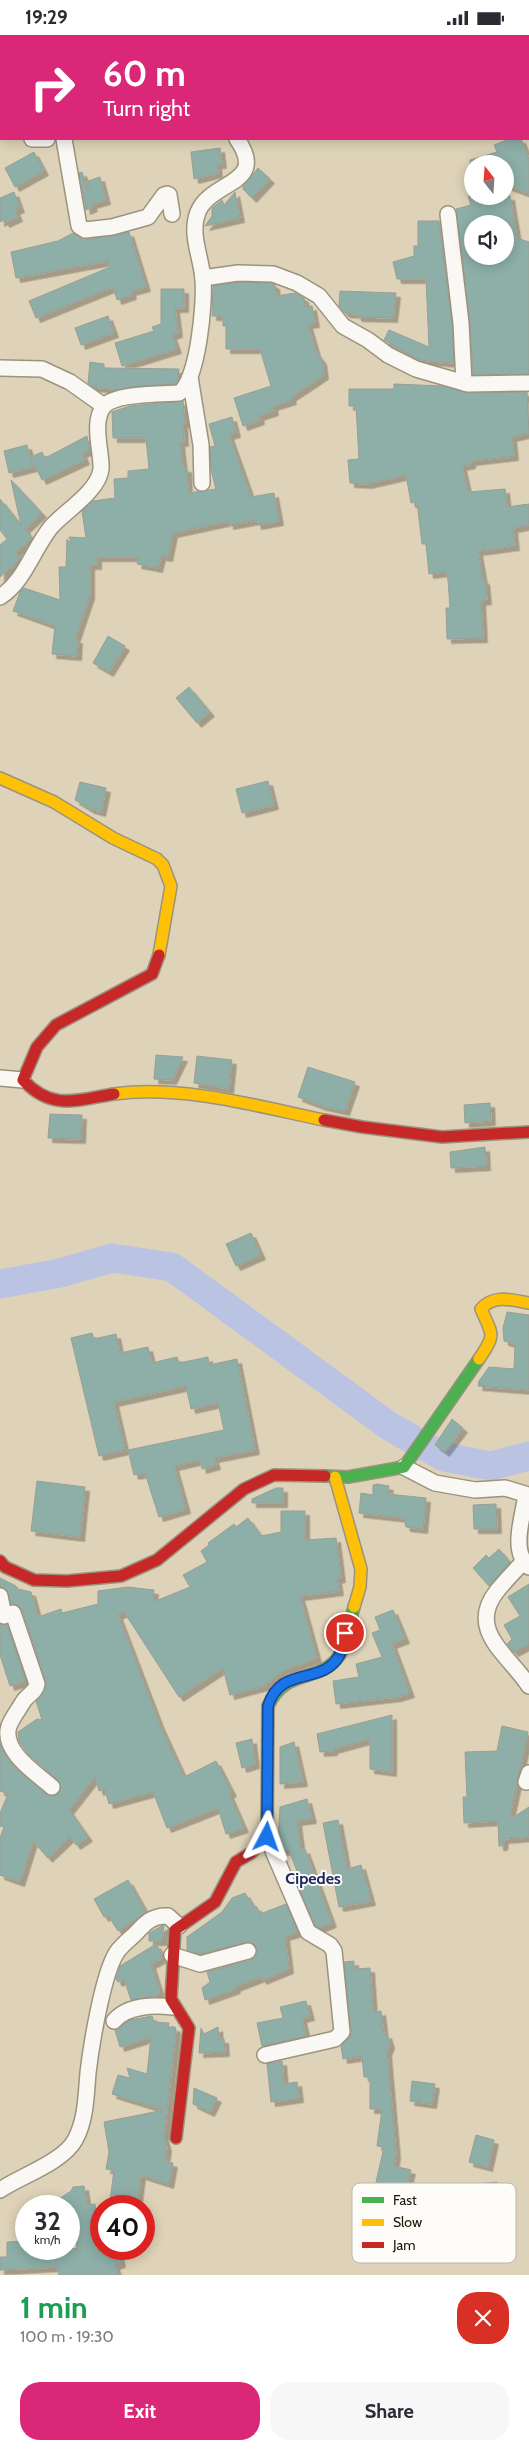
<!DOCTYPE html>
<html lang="en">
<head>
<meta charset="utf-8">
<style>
  :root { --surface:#fff; --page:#f7f7f7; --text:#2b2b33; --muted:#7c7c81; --accent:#db2777 }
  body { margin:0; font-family:Cabin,sans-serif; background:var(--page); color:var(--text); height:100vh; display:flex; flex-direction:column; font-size:19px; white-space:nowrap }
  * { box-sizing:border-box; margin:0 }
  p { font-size:16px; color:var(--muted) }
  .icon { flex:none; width:28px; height:28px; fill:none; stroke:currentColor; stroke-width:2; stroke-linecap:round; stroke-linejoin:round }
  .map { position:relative; height:2240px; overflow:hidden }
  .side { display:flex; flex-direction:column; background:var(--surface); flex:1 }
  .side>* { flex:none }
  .banner { position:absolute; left:0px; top:0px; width:530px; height:105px; box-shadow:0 2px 12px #0003; background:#db2777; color:#fff; overflow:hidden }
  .needle { width:32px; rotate:343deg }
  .tools { position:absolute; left:464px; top:120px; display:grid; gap:10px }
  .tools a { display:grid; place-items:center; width:50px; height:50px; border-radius:50%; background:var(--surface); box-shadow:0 2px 12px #0003; font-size:25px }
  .speed { position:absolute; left:15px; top:2160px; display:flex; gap:10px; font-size:25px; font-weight:700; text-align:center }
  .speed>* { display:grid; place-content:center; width:65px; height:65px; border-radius:50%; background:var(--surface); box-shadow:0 2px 12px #0003; line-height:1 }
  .speed small { font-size:12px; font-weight:400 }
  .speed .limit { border:8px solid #d22; background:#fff; color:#111 }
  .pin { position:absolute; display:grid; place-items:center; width:42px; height:42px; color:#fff; margin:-21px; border:2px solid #fff; border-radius:50%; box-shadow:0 1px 5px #0007 }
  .me { position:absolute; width:55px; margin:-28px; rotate:4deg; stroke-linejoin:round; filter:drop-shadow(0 0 4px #0008) }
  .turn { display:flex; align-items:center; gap:18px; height:105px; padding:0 20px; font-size:22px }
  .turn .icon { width:65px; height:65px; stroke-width:2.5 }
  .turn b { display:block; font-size:35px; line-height:42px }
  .round { display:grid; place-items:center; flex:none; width:52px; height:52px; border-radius:20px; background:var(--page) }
  .overview { display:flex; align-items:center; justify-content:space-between; height:85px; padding:0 20px }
  h1 { font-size:30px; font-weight:700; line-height:38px; color:#1e9e55 }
  .primary-button { display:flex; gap:10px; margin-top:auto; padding:10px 20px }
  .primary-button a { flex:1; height:58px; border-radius:20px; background:var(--accent); color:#fff; font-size:20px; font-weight:700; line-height:58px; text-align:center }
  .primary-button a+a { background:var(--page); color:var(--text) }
  .status { display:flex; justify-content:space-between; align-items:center; height:35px; padding:0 25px; background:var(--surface); direction:ltr }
  .status svg { height:14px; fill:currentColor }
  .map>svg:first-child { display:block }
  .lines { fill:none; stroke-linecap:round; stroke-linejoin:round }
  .river { stroke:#bac4e2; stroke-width:29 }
  .building { fill:#8dafa8; stroke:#989f95; fill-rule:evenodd; filter:url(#shadow) }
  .street-casing { stroke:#9b937e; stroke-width:18 }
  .fast-casing { stroke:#9b937e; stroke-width:14 }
  .slow-casing { stroke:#9b937e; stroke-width:14 }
  .jam-casing { stroke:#9b937e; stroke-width:14 }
  .street { stroke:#faf8f4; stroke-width:15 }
  .fast { stroke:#4caf50; stroke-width:11 }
  .slow { stroke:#ffc107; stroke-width:11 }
  .jam { stroke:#c62828; stroke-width:11 }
  .route-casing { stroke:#114b97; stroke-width:12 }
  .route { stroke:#1a73e8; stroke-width:9 }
  .labels { text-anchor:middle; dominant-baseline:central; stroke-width:4; stroke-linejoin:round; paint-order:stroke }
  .quarter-label { font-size:16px; font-weight:bold; fill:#1d2a62; stroke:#fefcf8 }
  .key { fill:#fefcf8; stroke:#bab7af; stroke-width:1 }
  .key-label { font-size:14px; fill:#1c1504 }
</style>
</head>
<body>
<div class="status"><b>19:29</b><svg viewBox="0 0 49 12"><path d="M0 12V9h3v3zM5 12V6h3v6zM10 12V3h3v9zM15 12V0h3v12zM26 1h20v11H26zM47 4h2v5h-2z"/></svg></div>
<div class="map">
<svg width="529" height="2240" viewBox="0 0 529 2240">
  <defs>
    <filter id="shadow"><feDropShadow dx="4.5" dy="4.5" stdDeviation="0" flood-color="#0004"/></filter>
  </defs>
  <rect width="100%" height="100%" fill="#ded3b8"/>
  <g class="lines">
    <!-- river -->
    <polyline class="river" points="0,1249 60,1238 112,1223 172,1232 389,1391 444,1422 491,1431 529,1421"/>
  </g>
  <!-- building -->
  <g class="building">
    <polygon points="510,104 521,104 529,124 529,159 505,150 505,129 470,129 470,125 497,117 494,110"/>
    <polygon points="220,113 222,129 217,129 218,138 194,144 191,117"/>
    <polygon points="34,117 44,136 15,152 5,133"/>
    <polygon points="258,133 270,144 252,163 243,154 243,151"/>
    <polygon points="82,137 88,156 90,155 88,146 100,142 106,165 92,169 93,172 86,175 79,138"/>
    <polygon points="14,157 20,173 15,175 18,182 5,188 4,185 0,187 0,163"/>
    <polygon points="235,157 240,183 205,191 212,181 212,173 222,165 224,170"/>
    <path d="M468,161H510L517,203L529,207V339L473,340L470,287L456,174L471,170ZM472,189H505V221H472Z"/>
    <polygon points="418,186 439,186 452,289 454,328 419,325 384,305 389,295 429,312 426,244 397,244 393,227 414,221 414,211 418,211"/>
    <polygon points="129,197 146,252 131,256 132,260 117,265 113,252 36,283 29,266 110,232 108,226 16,243 11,217 58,206 73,198 84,205"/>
    <polygon points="240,247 271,248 275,250 276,261 295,258 304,263 305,272 312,271 315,288 308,289 316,317 322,325 324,340 291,362 292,365 273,371 274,376 259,381 260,385 243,391 234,363 271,351 260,314 226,314 226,291 223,291 223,281 212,281 213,251"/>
    <polygon points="161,254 184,254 184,273 175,273 178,298 172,300 177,314 122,331 115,308 154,296 152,292 161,289"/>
    <polygon points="340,256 396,258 393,283 357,282 357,279 345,278 339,271"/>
    <polygon points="108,281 114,298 81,310 75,293"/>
    <polygon points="90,327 104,329 104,333 179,334 178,344 175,349 138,351 112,356 112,354 93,352 88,348"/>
    <polygon points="394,349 443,351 468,358 527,357 529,398 512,402 514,421 471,426 471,429 462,431 468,457 505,454 507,472 529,469 529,490 513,493 515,511 478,516 483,545 485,545 487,565 481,566 483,603 447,604 446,573 450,573 448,545 445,537 429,539 426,509 422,509 417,467 411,468 406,440 367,449 350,448 348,425 359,424 356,371 349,371 349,354 394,354"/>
    <polygon points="183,366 185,388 183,388 184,407 180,407 183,433 187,433 188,458 216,454 211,435 210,412 215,411 209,389 232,382 236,398 229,400 251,462 274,458 279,486 257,490 256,485 229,490 229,486 173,498 168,522 161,521 158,533 137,529 139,522 97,522 97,530 90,530 90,560 75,604 78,604 77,621 52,619 55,591 13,576 20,557 24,553 60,565 59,532 66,532 67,504 72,509 69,502 86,503 82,476 93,466 115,463 114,444 128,443 128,436 149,434 146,403 113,403 112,377 130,371"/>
    <polygon points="87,401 90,415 82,418 85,425 42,445 31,422 42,417 45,423"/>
    <polygon points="27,410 33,432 9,438 4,416"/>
    <polygon points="11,445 42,478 25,494 32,503 16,517 20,524 0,542 0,510 7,504 0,495 0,464 21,490"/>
    <polygon points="108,601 125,611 109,637 93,628"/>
    <polygon points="189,652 210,677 197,688 176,663"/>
    <polygon points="268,746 274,770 242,778 236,754"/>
    <polygon points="80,747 106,753 101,777 90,774 75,765"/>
    <polygon points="156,1020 183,1022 172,1045 154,1044"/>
    <polygon points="197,1021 232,1025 229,1054 194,1048"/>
    <polygon points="308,1032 355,1047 345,1076 322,1071 298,1062"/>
    <polygon points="490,1068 491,1086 465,1088 464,1070"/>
    <polygon points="50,1079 82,1080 81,1104 48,1103"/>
    <polygon points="485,1112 486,1131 451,1133 450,1117"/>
    <polygon points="251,1198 261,1220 236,1231 226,1209"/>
    <polygon points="507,1277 529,1280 529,1355 478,1351 479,1346 489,1332 514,1334 515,1309 504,1306 503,1293"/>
    <polygon points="92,1298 94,1304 116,1299 120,1318 148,1312 152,1328 177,1322 179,1328 208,1322 209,1330 237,1324 255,1415 214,1423 216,1430 202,1434 200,1425 174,1431 186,1474 159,1482 145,1438 134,1440 128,1415 224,1395 218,1368 191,1374 186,1351 114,1367 125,1415 99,1421 71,1303"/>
    <polygon points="452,1384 463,1393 445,1417 435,1410"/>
    <polygon points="37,1446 85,1452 80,1502 31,1496"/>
    <polygon points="377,1449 389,1451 388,1459 426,1463 423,1494 406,1492 404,1483 359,1478 361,1458 373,1460 373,1450"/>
    <polygon points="276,1453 283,1453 283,1468 252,1468 252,1464"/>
    <polygon points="496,1469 497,1494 474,1494 473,1470"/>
    <polygon points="281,1476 305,1476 305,1505 336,1503 341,1543 337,1544 339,1556 300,1561 317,1623 284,1635 264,1651 230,1660 223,1633 179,1662 124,1577 118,1580 160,1690 184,1742 216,1726 232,1757 229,1759 244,1793 226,1799 218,1773 167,1793 153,1757 109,1769 105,1754 99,1756 95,1742 69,1775 88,1802 76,1810 70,1802 48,1823 33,1806 20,1847 0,1840 0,1803 4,1792 0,1791 0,1778 8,1759 0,1756 0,1709 14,1732 46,1759 56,1761 61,1753 58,1745 28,1719 19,1706 18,1697 37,1684 42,1685 36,1666 45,1656 46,1647 22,1575 19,1571 11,1569 7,1555 0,1552 0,1543 16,1551 18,1554 31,1557 38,1582 61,1574 62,1578 98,1569 98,1556 128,1552 154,1555 153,1567 190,1552 183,1540 207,1527 201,1516 209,1510 208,1508 234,1489 236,1492 248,1483 261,1501 281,1497"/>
    <polygon points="499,1514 510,1527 489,1551 473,1533 486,1520 489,1523"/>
    <polygon points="529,1549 529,1609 514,1617 507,1609 512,1604 504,1590 520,1581 508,1562"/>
    <polygon points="393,1575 405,1604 392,1609 410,1658 397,1662 336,1669 333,1646 359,1642 356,1629 382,1622 372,1598 380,1595 375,1582"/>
    <polygon points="0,1589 7,1590 26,1646 10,1651 0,1620"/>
    <polygon points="392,1680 392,1737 370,1734 370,1704 333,1714 333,1716 320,1717 317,1699"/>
    <polygon points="502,1691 528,1697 509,1785 529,1772 529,1802 504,1804 503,1811 499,1811 498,1786 464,1788 463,1762 467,1762 465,1717 497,1716"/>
    <polygon points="252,1704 255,1729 242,1733 236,1708"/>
    <polygon points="294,1707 303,1747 280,1749 280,1712"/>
    <polygon points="307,1764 312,1784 297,1786 301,1816 305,1814 332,1888 319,1893 315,1890 297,1849 301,1847 289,1815 283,1816 278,1805 280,1772"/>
    <polygon points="338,1785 347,1834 361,1830 371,1866 339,1872 323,1788"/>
    <polygon points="128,1845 146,1877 118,1896 108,1880 104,1882 94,1864"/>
    <polygon points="245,1858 253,1871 257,1872 260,1879 286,1869 298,1897 285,1901 289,1934 262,1945 261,1942 235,1952 236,1954 205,1965 202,1953 210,1947 207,1937 251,1925 257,1919 257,1913 254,1909 246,1907 200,1919 187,1915 187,1902 222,1877 232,1863"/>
    <polygon points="164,1890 162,1906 149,1906 149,1898"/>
    <polygon points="156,1909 161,1918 161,1924 151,1929 159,1954 159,1960 131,1965 124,1944 118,1947 116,1944 120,1931"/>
    <polygon points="354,1926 354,1934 370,1933 373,1977 381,1976 384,2000 387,1999 390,2009 387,2017 396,2119 394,2131 411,2135 406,2153 376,2147 384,2112 377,2111 382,2074 370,2074 370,2042 364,2042 362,2021 343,2024 341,2011 349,2003 351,1996 344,1927"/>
    <polygon points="306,1966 310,1981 302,1983 306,2001 262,2011 257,1988 283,1983 280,1972"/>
    <polygon points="152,1981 154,1987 169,1988 168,1992 175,1992 176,1995 164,2102 167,2112 165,2126 173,2128 169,2149 141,2140 137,2170 110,2166 114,2135 106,2134 109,2117 104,2087 164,2075 112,2059 118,2040 130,2043 127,2033 147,2039 151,2002 120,2012 115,1995 130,1985"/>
    <polygon points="218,1992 219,2004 224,2004 225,2017 199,2018 201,1993 204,1999"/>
    <polygon points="282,2026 284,2049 297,2047 299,2063 271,2067 267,2029"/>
    <polygon points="412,2046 435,2049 432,2069 410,2066"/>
    <polygon points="194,2053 217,2063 210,2077 193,2069"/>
    <polygon points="476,2100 494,2105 488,2132 469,2127"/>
    <polygon points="497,2147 500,2171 463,2175 457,2151"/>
    <polygon points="84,2151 87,2170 95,2169 99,2197 101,2197 101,2214 118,2214 121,2228 115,2230 118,2240 59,2240 58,2232 0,2235 0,2222 7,2222 7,2207 26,2206 26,2214 51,2214 51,2218 77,2213 69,2171 48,2171 71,2156 73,2152"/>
  </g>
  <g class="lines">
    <!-- street casing -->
    <g class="street-casing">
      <g id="street">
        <polyline points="13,0 14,1"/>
        <polyline points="160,0 162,1"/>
        <polyline points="133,1 136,0"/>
        <polyline points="32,104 47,104"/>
        <polyline points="64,104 79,191 85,195 112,192 148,182 164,160 167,159 169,160 172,179"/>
        <polyline points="448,179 461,288 464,348"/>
        <polyline points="203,243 238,238 273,239 297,248 319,261 343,291 368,305 388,320 416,334 468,349 529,348"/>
        <polyline points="0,333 42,334 70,347 104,371"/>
        <polyline points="190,342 201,410 202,448"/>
        <path d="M0,562C25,546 33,514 51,492C64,477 99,456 101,434C102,417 91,387 104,371C115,358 162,359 179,358C198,347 205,267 203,245C202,224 189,199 198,177C211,145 269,150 237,104"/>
        <polyline points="0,1043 23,1045"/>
        <polyline points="404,1432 435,1448 475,1455 505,1453 525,1459 529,1464"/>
        <path d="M526,1460C523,1482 510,1516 529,1532"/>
        <path d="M523,1527C514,1537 505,1546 497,1556C466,1595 509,1620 529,1651"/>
        <path d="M0,1561L4,1581L13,1578L37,1649C36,1657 27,1660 23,1667C19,1674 12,1683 9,1691C1,1716 36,1738 52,1752"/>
        <polyline points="526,1747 529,1738"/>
        <polyline points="172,1920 200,1929 248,1916"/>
        <path d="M114,1986C127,1970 155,1970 173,1972"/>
        <polyline points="265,2020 335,2004 342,1997 334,1916 330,1910 308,1897 267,1802"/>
        <path d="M0,2155C21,2141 63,2127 75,2105C86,2085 86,2061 88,2038C91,2011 103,1938 117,1917C122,1910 130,1904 136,1898C145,1888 153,1880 168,1881L179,1891"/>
      </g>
    </g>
    <!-- fast casing -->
    <g class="fast-casing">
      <g id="fast">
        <polyline points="325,1441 348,1442 404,1432 479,1324"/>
        <path d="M267,1797L268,1671C286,1632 319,1649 339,1621C346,1611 350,1585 354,1572"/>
      </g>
    </g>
    <!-- slow casing -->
    <g class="slow-casing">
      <g id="slow">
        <polyline points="0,743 54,767 113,803 157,824 163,830 171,851 159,920"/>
        <path d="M114,1059C183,1050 256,1071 324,1085"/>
        <path d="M479,1324C496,1299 493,1301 481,1274C494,1259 512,1265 529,1268"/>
        <polyline points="335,1442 361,1534 360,1552 354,1572"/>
      </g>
    </g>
    <!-- jam casing -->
    <g class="jam-casing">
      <g id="jam">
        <path d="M114,1059C76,1065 52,1076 23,1045L37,1012L56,990L152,939L159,920"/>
        <polyline points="324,1085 362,1092 442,1102 529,1097"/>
        <polyline points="0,1526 5,1532 34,1545 67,1546 121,1541 157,1525 244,1454 274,1440 325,1441"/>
        <polyline points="176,2103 189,1993 171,1964 175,1895 215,1867 236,1827 251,1818 267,1802 267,1797"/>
      </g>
    </g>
    <!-- street -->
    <use href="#street" class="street"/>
    <!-- fast -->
    <use href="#fast" class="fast"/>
    <!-- slow -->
    <use href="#slow" class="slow"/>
    <!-- jam -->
    <use href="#jam" class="jam"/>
  </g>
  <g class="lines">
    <!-- route casing -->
    <g class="route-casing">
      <path id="route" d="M267,1802L268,1671C280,1630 322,1651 339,1621C342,1615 343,1606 345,1598"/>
    </g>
    <!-- route -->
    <use href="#route" class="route"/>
  </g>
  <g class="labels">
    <!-- quarter labels -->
    <g class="quarter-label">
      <text x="313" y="1843">Cipedes</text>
    </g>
  </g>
  <!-- legend -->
  <rect x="352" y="2148" width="164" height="80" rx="8" class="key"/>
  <rect x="362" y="2162" width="22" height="6" fill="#4caf50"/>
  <rect x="362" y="2184" width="22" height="7" fill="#ffc107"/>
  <rect x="362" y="2207" width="22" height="6" fill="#c62828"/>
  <g class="key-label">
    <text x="393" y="2170">Fast</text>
    <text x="393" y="2192">Slow</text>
    <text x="393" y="2215">Jam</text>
  </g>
</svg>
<div class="tools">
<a><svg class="needle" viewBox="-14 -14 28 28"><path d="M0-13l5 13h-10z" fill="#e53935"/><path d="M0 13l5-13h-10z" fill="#7c7c81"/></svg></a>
<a><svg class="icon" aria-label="sound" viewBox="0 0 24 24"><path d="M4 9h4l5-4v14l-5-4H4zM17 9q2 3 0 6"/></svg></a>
</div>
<div class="speed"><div>32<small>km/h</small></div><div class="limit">40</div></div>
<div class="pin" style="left:345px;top:1598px;background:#d93025"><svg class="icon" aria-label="arrive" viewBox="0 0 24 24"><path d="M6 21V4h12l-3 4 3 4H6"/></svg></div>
<svg class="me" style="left:267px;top:1802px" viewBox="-20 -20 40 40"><path d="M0-17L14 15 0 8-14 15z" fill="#1a73e8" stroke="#fff" stroke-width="4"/></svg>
<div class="banner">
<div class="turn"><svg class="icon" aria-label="right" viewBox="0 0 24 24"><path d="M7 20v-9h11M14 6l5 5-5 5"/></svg><div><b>60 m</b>Turn right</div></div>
</div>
</div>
<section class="side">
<div class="overview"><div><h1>1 min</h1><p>100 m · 19:30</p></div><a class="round" style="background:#d93025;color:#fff"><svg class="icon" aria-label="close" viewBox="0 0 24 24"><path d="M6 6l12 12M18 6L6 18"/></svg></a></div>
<div class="primary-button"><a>Exit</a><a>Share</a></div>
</section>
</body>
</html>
